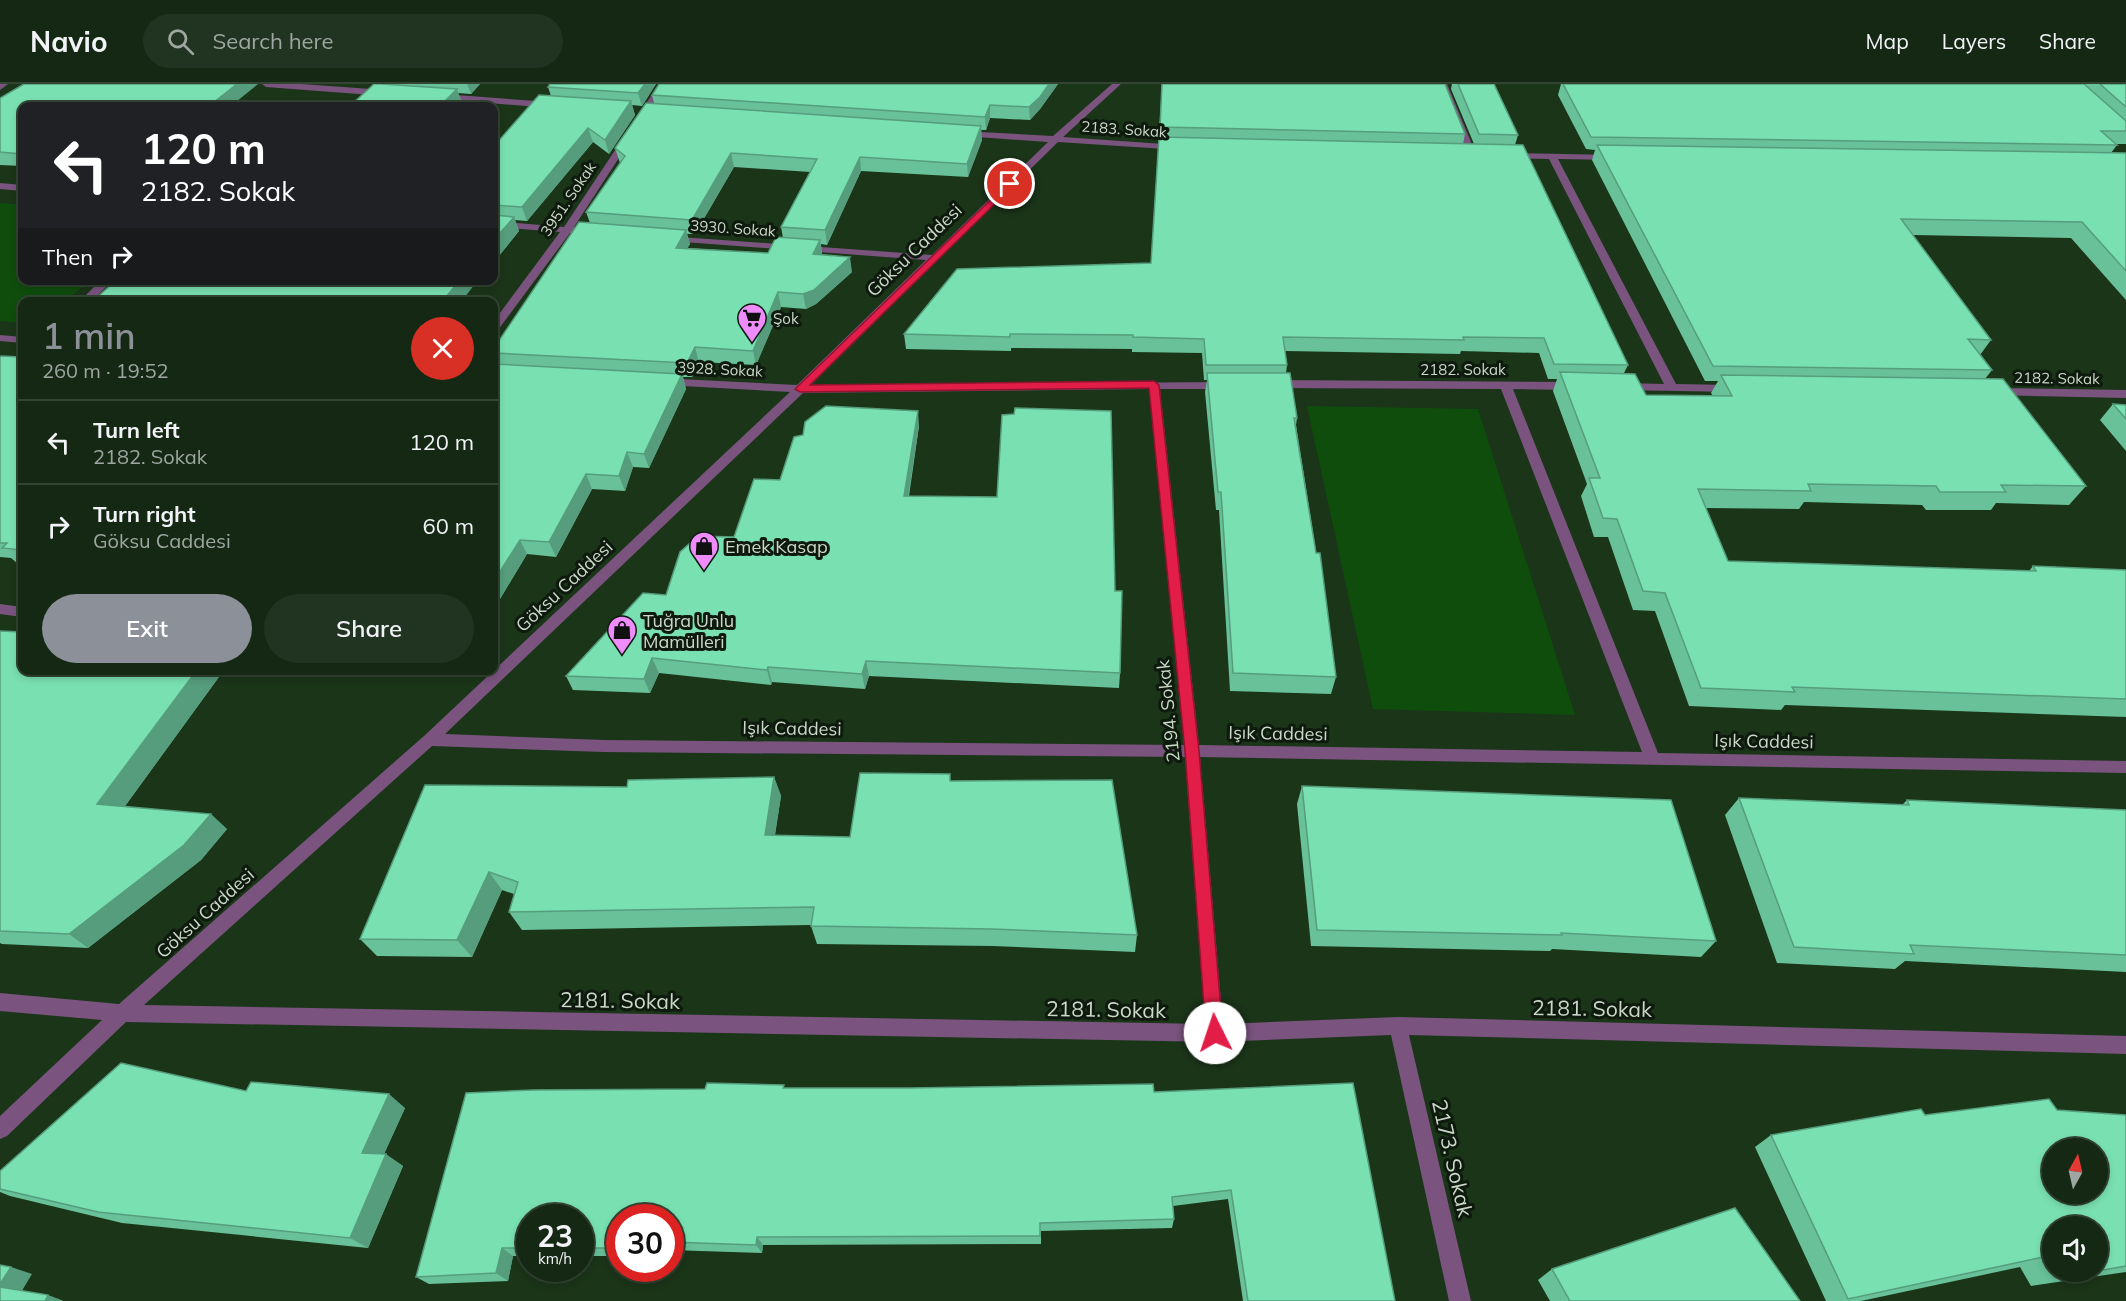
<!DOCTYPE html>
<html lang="en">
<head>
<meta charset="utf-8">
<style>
  :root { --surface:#142813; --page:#213421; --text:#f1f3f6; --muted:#9da6a0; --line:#343; --accent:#8c9099 }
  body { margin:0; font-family:Mulish,sans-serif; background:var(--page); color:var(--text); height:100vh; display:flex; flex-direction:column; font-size:22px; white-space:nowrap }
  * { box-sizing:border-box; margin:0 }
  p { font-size:20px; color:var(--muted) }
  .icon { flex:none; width:33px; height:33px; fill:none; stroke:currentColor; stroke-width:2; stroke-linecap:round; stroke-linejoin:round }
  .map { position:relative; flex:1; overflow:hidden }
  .sheet { position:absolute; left:18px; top:213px; width:480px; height:378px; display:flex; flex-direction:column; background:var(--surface); border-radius:12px; box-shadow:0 3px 9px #0003,0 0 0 2px var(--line) }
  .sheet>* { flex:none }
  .top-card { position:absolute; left:18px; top:18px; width:480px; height:183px; border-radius:12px; box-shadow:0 3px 9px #0003,0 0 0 2px var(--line); background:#202124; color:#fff; overflow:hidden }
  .needle { width:39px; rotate:8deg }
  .fabs { position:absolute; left:2042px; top:1054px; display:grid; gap:12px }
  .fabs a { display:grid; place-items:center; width:66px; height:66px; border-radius:50%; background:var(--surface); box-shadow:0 3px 9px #0003,0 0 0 2px var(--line); font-size:30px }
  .speed { position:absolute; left:516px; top:1120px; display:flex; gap:12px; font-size:30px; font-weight:700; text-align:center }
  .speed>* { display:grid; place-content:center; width:78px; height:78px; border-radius:50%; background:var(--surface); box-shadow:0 3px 9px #0003,0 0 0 2px var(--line); line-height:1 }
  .speed small { font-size:15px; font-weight:400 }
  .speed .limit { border:9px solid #d22; background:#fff; color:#111 }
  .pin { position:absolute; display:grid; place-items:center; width:51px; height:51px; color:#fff; margin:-26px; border:3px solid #fff; border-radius:50%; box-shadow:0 2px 6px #0007 }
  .me { position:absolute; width:66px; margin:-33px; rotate:356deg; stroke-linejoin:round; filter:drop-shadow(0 0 4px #0008) }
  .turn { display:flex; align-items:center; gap:21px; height:126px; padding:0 24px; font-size:27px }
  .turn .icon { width:78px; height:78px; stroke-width:2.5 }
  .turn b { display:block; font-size:42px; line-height:51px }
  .then { display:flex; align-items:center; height:57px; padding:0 24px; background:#0003; gap:12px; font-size:22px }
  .round { display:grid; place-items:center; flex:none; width:63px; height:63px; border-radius:32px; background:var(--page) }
  .summary { display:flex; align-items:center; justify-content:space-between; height:102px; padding:0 24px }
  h1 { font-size:36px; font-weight:600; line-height:45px; color:var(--accent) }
  .primary-button { display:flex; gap:12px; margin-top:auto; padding:12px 24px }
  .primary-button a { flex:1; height:69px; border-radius:36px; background:var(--accent); color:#fff; font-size:24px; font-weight:600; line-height:69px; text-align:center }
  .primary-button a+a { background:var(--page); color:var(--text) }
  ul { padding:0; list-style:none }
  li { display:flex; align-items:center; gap:18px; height:84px; padding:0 24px; border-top:2px solid var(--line) }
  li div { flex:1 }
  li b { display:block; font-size:22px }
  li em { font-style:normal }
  header { display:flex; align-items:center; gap:36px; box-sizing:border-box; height:84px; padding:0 30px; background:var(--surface); border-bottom:2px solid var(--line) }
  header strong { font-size:28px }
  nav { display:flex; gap:33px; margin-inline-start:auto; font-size:21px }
  .search { width:420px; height:54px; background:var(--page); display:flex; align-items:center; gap:15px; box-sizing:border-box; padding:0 21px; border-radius:33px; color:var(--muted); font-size:22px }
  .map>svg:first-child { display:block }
  .green { fill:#0f4d0d }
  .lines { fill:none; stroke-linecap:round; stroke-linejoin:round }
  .minor { fill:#7a547f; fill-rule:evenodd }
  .wall { fill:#68c198; fill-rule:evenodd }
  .shaded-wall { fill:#559d7c }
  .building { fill:#79e0b1; stroke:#559d7c; stroke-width:1.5; fill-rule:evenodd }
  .route { fill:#e11d48; stroke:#92132f; stroke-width:1.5 }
  .labels { text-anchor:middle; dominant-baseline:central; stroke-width:6; stroke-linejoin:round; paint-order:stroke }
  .far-street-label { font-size:15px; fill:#cad9c8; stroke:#0e1a0d }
  .far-poi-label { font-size:15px; fill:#cad9c8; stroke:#0e1a0d; text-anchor:start }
  .street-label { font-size:18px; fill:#cad9c8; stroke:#0e1a0d }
  .poi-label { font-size:18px; fill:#cad9c8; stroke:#0e1a0d; text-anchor:start }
  .near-street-label { font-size:21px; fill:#cad9c8; stroke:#0e1a0d }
</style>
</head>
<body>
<header>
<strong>Navio</strong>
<div class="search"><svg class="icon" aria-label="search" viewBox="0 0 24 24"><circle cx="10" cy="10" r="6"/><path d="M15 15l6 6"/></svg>Search here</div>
<nav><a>Map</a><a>Layers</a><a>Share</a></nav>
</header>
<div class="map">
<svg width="2126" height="1217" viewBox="0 0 2126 1217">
  <rect width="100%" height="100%" fill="#1b3519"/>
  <!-- green -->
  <g class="green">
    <polygon points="0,119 22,121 22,196 89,197 66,217 22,218 22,239 0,237"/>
    <polygon points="1307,322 1478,325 1575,631 1373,625"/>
  </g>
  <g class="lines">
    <!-- minor -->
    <g class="minor">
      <polygon points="0,0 8,0 0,6"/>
      <polygon points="262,0 301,0 385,6 389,9 385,12 266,3"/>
      <polygon points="659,0 667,0 574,143 592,145 597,148 592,151 570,149 498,246 494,247 494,237 560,148 494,143 494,137 564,143"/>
      <path d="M1112,0H1121L1063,53L1178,61L1181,62V66L1058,58L811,301L1229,298V304L1225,305H1160L1199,661L1642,668L1501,305L1273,304L1267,300L1273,296L1573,298L1579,302L1573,306L1513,305L1658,669L2126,677V689L1200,673L1223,940L1398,933L2126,952V970L1409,951L1471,1217H1449L1391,951L1215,958L126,938L7,1052L0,1055V1032L102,936L0,927V909L119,920L424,652L790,308L664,301L660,300V294L797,301L926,176L670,157L666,156V152L932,171L1048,58L963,52L958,49L960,47L1053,52ZM1149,305L1184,661L604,656L445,650L803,309ZM432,662L604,668L1185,673L1205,940L144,921Z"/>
      <polygon points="1439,0 1447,0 1476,70 1474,72 1466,70"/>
      <polygon points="442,10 550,18 555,21 550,24 439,15 438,13"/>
      <polygon points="1505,69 1616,71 1616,75 1613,76 1558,75 1676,300 1732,301 1736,302 1736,308 1620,306 1620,300 1624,299 1664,300 1549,75 1508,74 1503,71"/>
      <polygon points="0,99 22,101 22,107 0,105"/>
      <polygon points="101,196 113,196 91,218 79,218"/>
      <polygon points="0,251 22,253 22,259 0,257"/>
      <polygon points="1993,304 2126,306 2126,314 1989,311 1987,308"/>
      <polygon points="0,520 22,523 22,533 0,530"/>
    </g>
  </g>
  <!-- wall -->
  <g class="wall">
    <polygon points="389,0 480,0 471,10 458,9 462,19 459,22 350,22"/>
    <polygon points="550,0 656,0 642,22 632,21 635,31 609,70 593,58 527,137 515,136 519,147 494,178 494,62 551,12 548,3"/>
    <path d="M659,0H1058L1040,25L1030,36L990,34L986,46H981L982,56L968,93L861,87L827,161L821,160L822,171L852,188L816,220L806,225L781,223L756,281L699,278L692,293H683L686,305L649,384L633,383L625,407L592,405L556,473L527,470L494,525V280H495L494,276V264L590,139L586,128L620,79L615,64L654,19L652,11ZM734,83L810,88L781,143L783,154L768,169L687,164L690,160L687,150H695Z"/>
    <polygon points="1162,0 1465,50 1463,60 1474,60 1451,5 1452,0 1494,0 1518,51 1515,61 1628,281 1624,289 1646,311 1713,312 1711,309 1718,297 1705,297 1592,76 1595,66 1586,65 1558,11 1561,0 2126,0 2126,60 2116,60 2117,61 2111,69 2126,69 2126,216 2071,154 1913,151 1991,256 1980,271 1992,286 1985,295 2086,402 2069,421 1996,419 1991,426 1926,426 1922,421 1804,418 1799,425 1706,424 1728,477 2029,487 2033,482 2126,486 2126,633 1785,621 1781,626 1689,622 1655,527 1633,526 1608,453 1594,453 1581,412 1587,400 1553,307 1557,295 1548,295 1539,269 1461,267 1460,270 1285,267 1287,281 1286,289 1297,334 1296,341 1336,593 1331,610 1230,607 1219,426 1216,426 1205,308 1207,296 1204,296 1202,269 1132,268 1132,265 1011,264 1011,267 906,265 904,250 1151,179"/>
    <polygon points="0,14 22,22 22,82 0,81"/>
    <polygon points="0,273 22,273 22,480 17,479 11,474 0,473"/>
    <polygon points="2113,320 2126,321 2126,367 2100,336"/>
    <polygon points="919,342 909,412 1115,507 1120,589 1119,604 869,592 865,605 772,598 771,601 659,589 650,609 573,606 566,592 666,511 734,453 780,396"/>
    <polygon points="0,547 22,586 224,586 125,722 227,745 201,776 88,864 2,860 0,859"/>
    <polygon points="774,693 781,712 775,751 850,753 951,697 1137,851 1135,868 992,862 817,860 811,842 811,841 522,846 509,828 514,810 502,806 472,873 377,872 360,855 627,703"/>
    <polygon points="1302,702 1716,857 1701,873 1552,865 1550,867 1311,862 1297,720"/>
    <polygon points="1739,714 1902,721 1907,716 2126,726 2126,888 1905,877 1895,885 1777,879 1725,731"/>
    <polygon points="786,1004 1154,1008 1395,1217 1243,1217 1228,1115 1173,1122 1174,1135 1172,1144 1041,1147 1041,1160 763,1161 762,1169 670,1166 670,1134 620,1134 620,1172 580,1172 580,1134 530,1134 530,1172 513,1172 508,1197 429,1200 416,1193 705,1005"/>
    <polygon points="246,1007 405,1024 384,1070 403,1082 368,1164 122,1139 10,1112 0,1108 0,1087"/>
    <path d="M2057,1026L2126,1031V1188L2031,1202L2020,1183L1861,1217H1826L1755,1063L1771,1051L1925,1031ZM2097,1143V1188H2052Z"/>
    <polygon points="1552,1185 1800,1217 1550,1217 1538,1196"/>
  </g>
  <!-- shaded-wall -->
  <g class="shaded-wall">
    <polygon points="237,0 258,0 231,22 209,22"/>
    <polygon points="467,0 480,0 471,10"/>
    <polygon points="645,0 656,0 642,22 638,9"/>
    <polygon points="1049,0 1058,0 1040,25 1030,36 1029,23"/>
    <polygon points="457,5 462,19 459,22 440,22"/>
    <polygon points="631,17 635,31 609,70 605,56"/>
    <polygon points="990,21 990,34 986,46 985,33"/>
    <polygon points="981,42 982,56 968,93 967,80"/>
    <polygon points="588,44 593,58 527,137 522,123"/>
    <polygon points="731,69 734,83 695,150 692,136"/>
    <polygon points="860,73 861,87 827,161 825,146"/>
    <polygon points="514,133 519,147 494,178 494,156"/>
    <polygon points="686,146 690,160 680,178 676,164"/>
    <polygon points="820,156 822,170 816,185 813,170"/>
    <polygon points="850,173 852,188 816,220 806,225 803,210"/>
    <polygon points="460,196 478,196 461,218 442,218"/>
    <polygon points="778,208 781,223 756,281 753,267"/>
    <polygon points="695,263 699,278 692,293 687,279"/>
    <polygon points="682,290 686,305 649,384 644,370"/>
    <polygon points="918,327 919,342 906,427 904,412"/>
    <polygon points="627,368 633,383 625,407 619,392"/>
    <polygon points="586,390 592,405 556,473 549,458"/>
    <polygon points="520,456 527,470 494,525 494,497"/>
    <polygon points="652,574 659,589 650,609 644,595"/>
    <polygon points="866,577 869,592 865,605 862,590"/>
    <polygon points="768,583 772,598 771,601 767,586"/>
    <polygon points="197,586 224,586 115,736 97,720"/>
    <polygon points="774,693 781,712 772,769 765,751"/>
    <polygon points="211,730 227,745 201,776 88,864 69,850"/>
    <polygon points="489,788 502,806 472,873 457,856"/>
    <polygon points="389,1010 405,1024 379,1081 362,1069"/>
    <polygon points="386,1070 403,1082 368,1164 350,1154"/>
    <polygon points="757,1153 763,1161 762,1169 756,1161"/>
    <polygon points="502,1164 513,1172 508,1197 496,1189"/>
    <polygon points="11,1183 32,1190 20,1210 0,1204 0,1200"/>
    <polygon points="48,1211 64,1217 45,1217"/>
  </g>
  <!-- building -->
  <g class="building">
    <polygon points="24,0 237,0 209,22 22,22 22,70 0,68 0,14"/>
    <polygon points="374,0 381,0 457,5 440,22 350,22"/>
    <polygon points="550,0 645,0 638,9 548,3"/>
    <polygon points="659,0 1049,0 1040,13 1029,23 990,21 985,33 652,11"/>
    <polygon points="1162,0 1445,0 1465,50 1160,43"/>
    <polygon points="1458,0 1494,0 1518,51 1479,50"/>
    <polygon points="1563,0 2084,0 2126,37 2126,47 2101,47 2117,61 1591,53"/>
    <polygon points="2100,0 2126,0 2126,23"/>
    <polygon points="539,11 631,17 605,56 588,44 522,123 494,121 494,62"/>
    <polygon points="646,19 981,42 967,80 860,73 825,146 781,143 817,75 731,69 692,136 586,128 625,72 615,64"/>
    <polygon points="1159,53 1523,61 1628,281 1554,280 1544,254 1463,253 1464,256 1283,253 1287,281 1206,281 1204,255 1133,253 1133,251 1010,250 1010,253 904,250 957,185 1151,179"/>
    <polygon points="1597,61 2126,69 2126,187 2082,138 1901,135 1991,256 1968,255 1992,286 1713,282"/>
    <polygon points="494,131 514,133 494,156"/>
    <polygon points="579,138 686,146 676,164 768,169 776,153 820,156 813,170 850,173 814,206 803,210 778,208 753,267 695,263 687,279 494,269 494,264"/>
    <polygon points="116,196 460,196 442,218 92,218"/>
    <polygon points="1,272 22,273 22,466 2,464 7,459 0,459 0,273"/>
    <polygon points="494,280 682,290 644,370 627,368 619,392 586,390 549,458 520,456 494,497"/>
    <polygon points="1560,288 1635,290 1646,311 1732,312 1721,291 2003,295 2086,402 2001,401 2006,408 1940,408 1936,402 1808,400 1811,407 1698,405 1728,477 2036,487 2033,482 2126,486 2126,615 1792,603 1795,608 1701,604 1665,509 1643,507 1617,435 1603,434 1589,394 1600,394"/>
    <polygon points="1207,289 1290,289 1297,334 1294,334 1316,469 1320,469 1336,593 1233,589 1221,408 1218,408"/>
    <polygon points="2113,320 2126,321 2126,335"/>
    <polygon points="826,322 918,327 904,412 997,413 1002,331 1014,330 1015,324 1111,327 1115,507 1122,507 1120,589 866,577 862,590 768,583 767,586 652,574 644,595 566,592 643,509 666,511 680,468 698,452 734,453 754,395 780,396 794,353 803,351 805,338"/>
    <polygon points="0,547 22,548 22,586 197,586 97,720 211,730 184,761 69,850 0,847"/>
    <polygon points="860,689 950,690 950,697 1112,696 1137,851 991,845 811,842 814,823 509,828 518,798 489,788 457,856 360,855 425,701 627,703 628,696 774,693 765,751 850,753"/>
    <polygon points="1302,702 1671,716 1716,857 1561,849 1562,851 1317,846"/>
    <polygon points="1739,714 1909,721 1907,716 2126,726 2126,871 1910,861 1914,870 1794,863"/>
    <polygon points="121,979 246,1007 251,998 389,1010 362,1069 386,1070 350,1154 98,1128 0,1105 0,1087"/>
    <polygon points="707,999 784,1001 783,1004 909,1004 1153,1000 1154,1008 1353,999 1395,1217 1248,1217 1231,1106 1172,1113 1174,1135 1040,1139 1040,1152 757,1153 756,1161 670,1158 670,1134 620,1134 620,1164 580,1164 580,1134 530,1134 530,1164 502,1164 496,1189 416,1193 466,1009 533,1006 705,1005"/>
    <path d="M2049,1015L2057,1026L2126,1031V1182L2097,1187V1143H2052V1188H2087L2054,1193L2043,1173L1848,1215L1771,1051L1921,1025L1925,1031ZM2052,1065H2097V1110H2052Z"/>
    <polygon points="1735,1124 1800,1217 1570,1217 1552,1185"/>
    <polygon points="0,1181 11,1183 0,1200"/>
    <polygon points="0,1203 48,1211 45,1217 0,1217"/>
  </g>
  <!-- route -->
  <polygon class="route" points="1010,97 1013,98 1013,102 810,301 1154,297 1159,301 1199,667 1223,949 1220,955 1215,957 1209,955 1206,949 1185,667 1149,304 800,308 795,305"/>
  <!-- icons -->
  <defs>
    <g id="supermarket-pin" transform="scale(1.5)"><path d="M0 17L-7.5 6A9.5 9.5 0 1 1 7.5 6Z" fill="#ed8cfa" stroke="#0e1a0d"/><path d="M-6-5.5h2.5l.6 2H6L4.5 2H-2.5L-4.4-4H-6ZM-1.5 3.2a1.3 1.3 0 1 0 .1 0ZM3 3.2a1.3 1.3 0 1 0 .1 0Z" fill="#111"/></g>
    <g id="shop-pin" transform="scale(1.5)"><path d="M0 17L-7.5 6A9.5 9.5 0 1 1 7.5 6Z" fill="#ed8cfa" stroke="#0e1a0d"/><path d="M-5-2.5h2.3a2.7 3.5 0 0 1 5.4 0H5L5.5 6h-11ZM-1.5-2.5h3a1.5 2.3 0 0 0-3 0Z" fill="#111"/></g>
  </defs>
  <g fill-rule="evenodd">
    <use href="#supermarket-pin" x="752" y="234"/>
    <use href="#shop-pin" x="704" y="462"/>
    <use href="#shop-pin" x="622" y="546"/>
  </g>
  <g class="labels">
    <!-- far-street labels -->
    <g class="far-street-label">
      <text transform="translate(1124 45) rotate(4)">2183. Sokak</text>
      <text transform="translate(568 115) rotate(-56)">3951. Sokak</text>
      <text transform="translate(733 144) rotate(4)">3930. Sokak</text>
      <text transform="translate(720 285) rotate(3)">3928. Sokak</text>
      <text x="1463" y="285">2182. Sokak</text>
      <text transform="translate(2057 294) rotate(1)">2182. Sokak</text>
    </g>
    <!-- far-poi labels -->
    <g class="far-poi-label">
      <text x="773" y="234">Şok</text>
    </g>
    <!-- street labels -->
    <g class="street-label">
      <text transform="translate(914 166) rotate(-44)">Göksu Caddesi</text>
      <text transform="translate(564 502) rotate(-43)">Göksu Caddesi</text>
      <text transform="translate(1168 627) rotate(-96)">2194. Sokak</text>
      <text transform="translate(792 644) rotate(1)">Işık Caddesi</text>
      <text transform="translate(1278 649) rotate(1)">Işık Caddesi</text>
      <text transform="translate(1764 657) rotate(1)">Işık Caddesi</text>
      <text transform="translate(205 829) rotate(-42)">Göksu Caddesi</text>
    </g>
    <!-- poi labels -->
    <g class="poi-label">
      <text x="725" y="462">Emek Kasap</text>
      <text x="643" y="536">Tuğra Unlu<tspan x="643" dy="21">Mamülleri</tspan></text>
    </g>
    <!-- near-street labels -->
    <g class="near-street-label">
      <text transform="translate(620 916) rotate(1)">2181. Sokak</text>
      <text transform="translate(1592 924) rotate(1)">2181. Sokak</text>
      <text transform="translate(1106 925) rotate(1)">2181. Sokak</text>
      <text transform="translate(1453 1074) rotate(77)">2173. Sokak</text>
    </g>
  </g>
</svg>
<div class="fabs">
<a><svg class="needle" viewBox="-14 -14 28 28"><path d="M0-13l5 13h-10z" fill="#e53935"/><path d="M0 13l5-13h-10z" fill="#9da6a0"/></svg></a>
<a><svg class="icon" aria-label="sound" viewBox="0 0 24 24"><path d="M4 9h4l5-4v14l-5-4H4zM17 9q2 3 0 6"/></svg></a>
</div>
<div class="speed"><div>23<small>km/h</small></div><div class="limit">30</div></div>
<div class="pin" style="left:1010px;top:100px;background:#d93025"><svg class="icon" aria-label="arrive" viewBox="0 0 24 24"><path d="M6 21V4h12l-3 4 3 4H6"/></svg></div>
<svg class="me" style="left:1215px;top:949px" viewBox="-20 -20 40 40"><circle r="19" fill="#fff"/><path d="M0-13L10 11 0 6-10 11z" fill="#e11d48"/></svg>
<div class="top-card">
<div class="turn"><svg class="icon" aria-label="left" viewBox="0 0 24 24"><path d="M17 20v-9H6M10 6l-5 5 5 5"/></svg><div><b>120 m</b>2182. Sokak</div></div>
<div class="then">Then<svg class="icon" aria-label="right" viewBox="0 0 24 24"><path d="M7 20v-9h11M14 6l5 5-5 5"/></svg></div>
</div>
<section class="sheet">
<div class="summary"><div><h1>1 min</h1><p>260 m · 19:52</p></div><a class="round" style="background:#d93025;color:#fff"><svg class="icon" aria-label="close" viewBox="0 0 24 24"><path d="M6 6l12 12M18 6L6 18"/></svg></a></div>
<ul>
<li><svg class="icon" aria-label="left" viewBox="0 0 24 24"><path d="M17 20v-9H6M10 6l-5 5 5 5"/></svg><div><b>Turn left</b><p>2182. Sokak</p></div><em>120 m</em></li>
<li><svg class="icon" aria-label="right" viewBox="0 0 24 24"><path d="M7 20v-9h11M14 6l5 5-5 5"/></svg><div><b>Turn right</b><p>Göksu Caddesi</p></div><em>60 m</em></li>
</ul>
<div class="primary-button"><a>Exit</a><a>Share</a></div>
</section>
</div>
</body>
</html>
